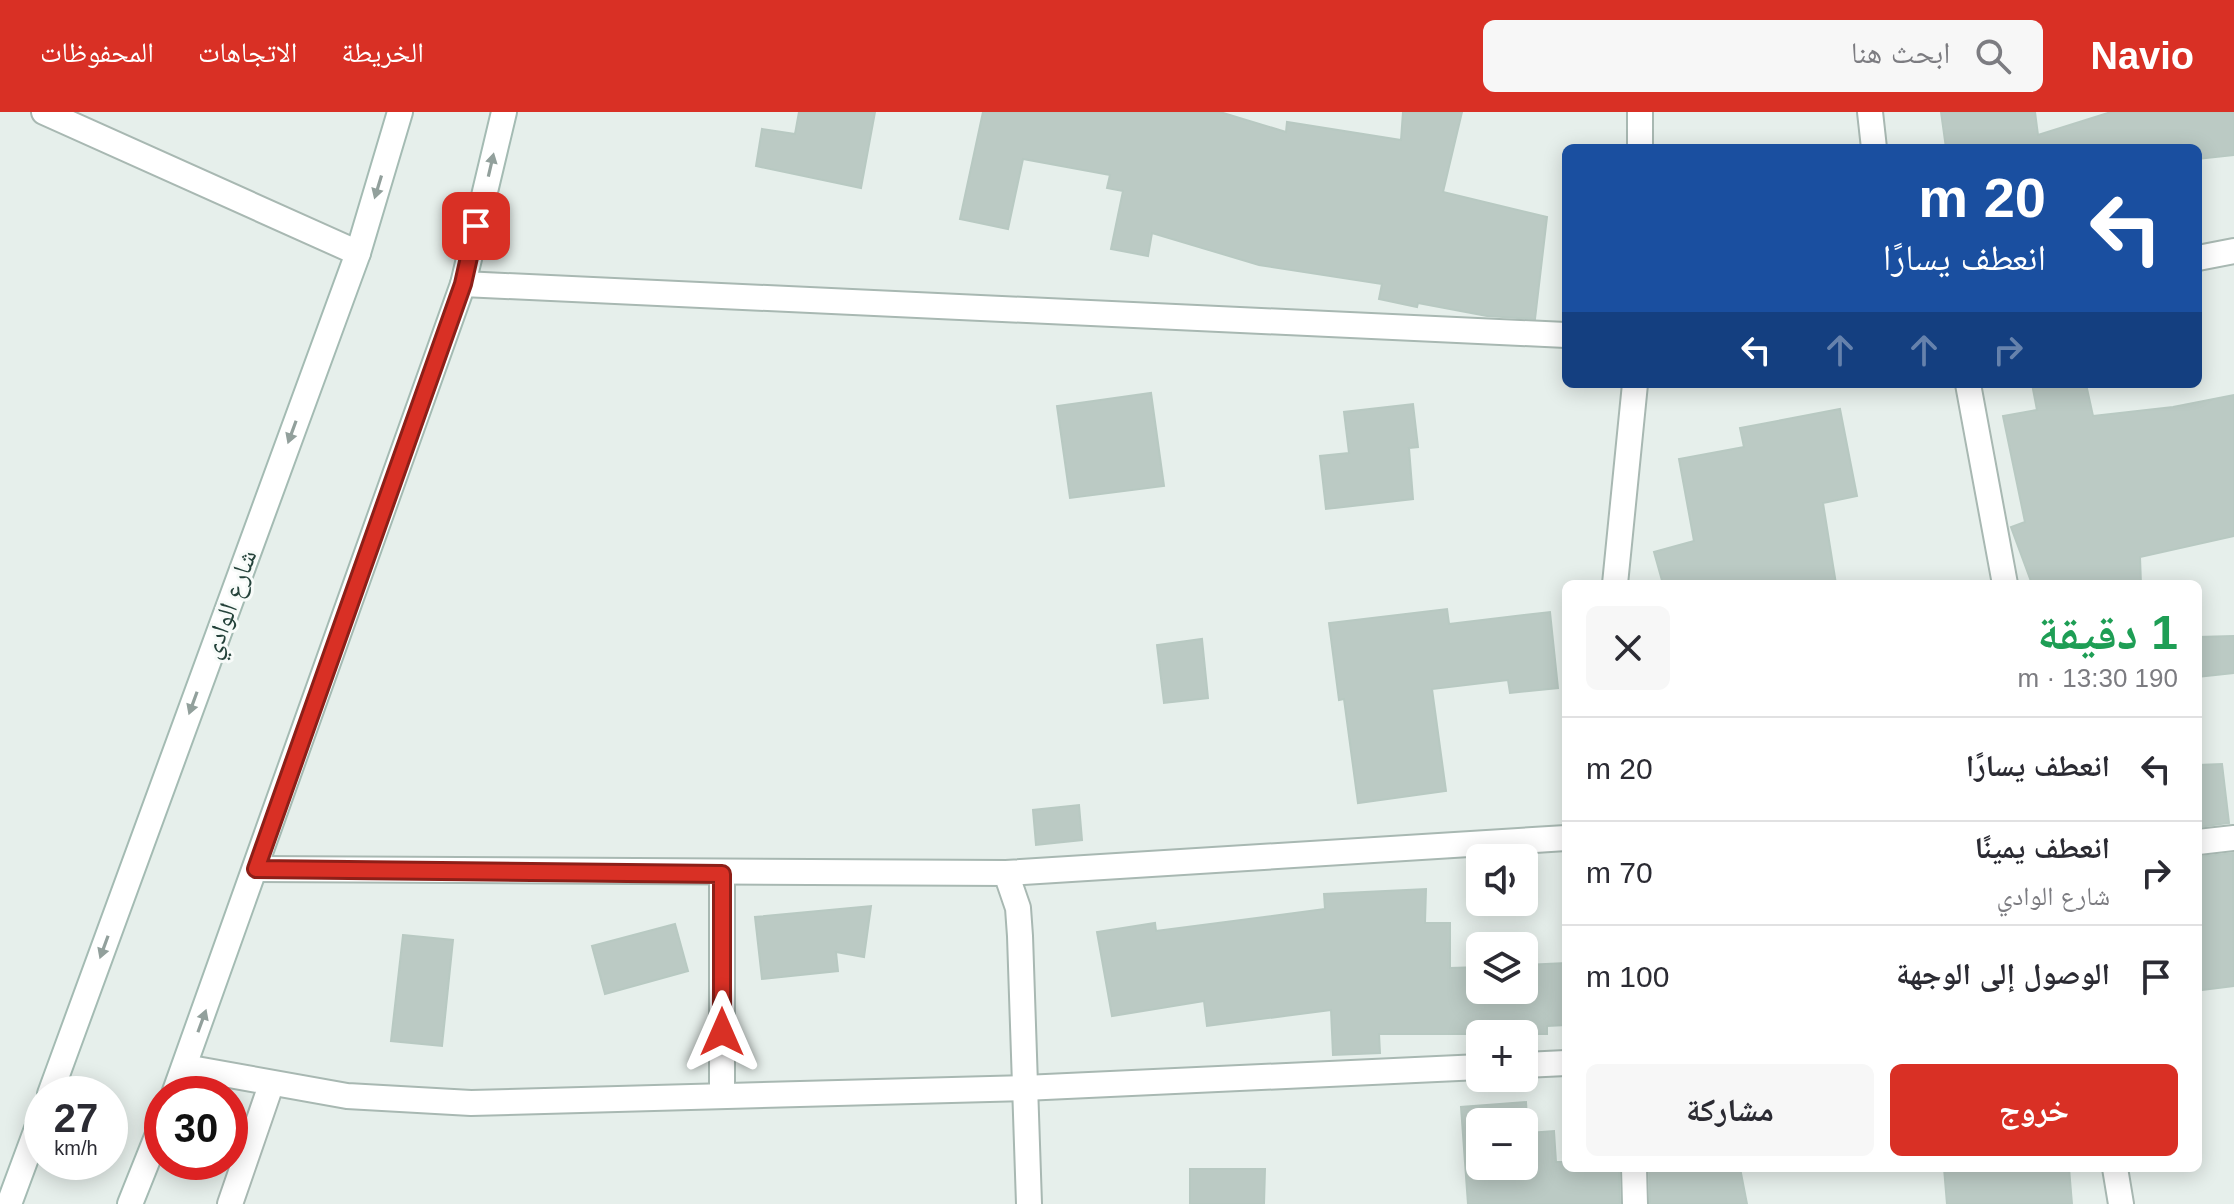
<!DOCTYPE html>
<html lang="ar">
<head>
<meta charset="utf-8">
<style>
  :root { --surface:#fff; --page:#f7f7f7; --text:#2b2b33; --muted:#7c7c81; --line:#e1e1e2; --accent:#d93025 }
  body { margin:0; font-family:Helvetica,"Noto Naskh Arabic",sans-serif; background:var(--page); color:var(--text); direction:rtl; height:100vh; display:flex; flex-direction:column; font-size:30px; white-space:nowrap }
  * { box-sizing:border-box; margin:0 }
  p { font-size:26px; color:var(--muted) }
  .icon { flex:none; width:44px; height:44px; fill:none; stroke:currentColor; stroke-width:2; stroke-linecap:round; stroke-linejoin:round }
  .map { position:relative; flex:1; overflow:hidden; direction:ltr }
  .details { position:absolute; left:1562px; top:468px; width:640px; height:592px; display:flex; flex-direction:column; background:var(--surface); border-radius:12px; box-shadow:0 4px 20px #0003; direction:rtl }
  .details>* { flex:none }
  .top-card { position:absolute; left:1562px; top:32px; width:640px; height:244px; border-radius:12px; box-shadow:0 4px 20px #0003; direction:rtl; background:#1a4fa0; color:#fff; overflow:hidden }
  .fabs { position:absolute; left:1466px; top:732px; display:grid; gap:16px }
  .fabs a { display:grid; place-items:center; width:72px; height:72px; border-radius:12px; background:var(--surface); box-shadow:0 4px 20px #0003; font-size:40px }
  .speed { position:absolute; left:24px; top:964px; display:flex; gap:16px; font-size:40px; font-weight:700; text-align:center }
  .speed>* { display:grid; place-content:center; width:104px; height:104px; border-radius:50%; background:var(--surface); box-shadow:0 4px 20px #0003; line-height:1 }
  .speed small { font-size:20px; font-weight:400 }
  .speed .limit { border:12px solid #d22; background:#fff; color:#111 }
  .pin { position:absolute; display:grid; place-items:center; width:68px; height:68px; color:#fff; margin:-34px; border-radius:16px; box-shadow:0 4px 12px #0006 }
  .me { position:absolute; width:88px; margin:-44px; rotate:0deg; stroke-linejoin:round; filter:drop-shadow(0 0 6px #0008) }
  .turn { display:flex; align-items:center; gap:28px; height:168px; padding:0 24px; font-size:36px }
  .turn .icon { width:104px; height:104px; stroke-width:2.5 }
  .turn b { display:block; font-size:56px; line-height:68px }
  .lanes { display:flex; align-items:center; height:76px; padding:0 24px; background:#0003; justify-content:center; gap:40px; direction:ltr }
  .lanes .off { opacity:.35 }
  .round { display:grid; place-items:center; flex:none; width:84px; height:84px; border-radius:12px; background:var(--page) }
  .headline { display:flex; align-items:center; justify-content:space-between; height:136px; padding:0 24px }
  h1 { font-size:48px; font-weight:800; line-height:60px; color:#1e9e55 }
  .primary-button { display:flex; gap:16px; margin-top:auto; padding:16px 24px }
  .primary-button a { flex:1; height:92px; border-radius:12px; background:var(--accent); color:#fff; font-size:32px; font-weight:800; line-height:92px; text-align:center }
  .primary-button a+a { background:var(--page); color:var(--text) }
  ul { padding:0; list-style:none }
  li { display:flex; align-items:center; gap:24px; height:104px; padding:0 24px; border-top:2px solid var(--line) }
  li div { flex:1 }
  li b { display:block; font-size:30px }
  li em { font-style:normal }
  header { display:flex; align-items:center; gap:48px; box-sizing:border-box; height:112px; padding:0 40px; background:var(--accent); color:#fff }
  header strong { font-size:38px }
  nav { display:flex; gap:44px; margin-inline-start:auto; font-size:28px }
  .search { width:560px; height:72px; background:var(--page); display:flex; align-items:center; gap:20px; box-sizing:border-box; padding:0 28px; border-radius:12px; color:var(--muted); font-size:30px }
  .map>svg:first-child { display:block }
  .building { fill:#bbcac4; stroke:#b8c9c2; stroke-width:2; fill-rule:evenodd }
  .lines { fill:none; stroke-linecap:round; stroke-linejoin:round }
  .service-casing { stroke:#a8b8b2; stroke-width:28 }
  .minor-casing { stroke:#a8b8b2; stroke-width:28 }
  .secondary-casing { stroke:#a4bbb3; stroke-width:28 }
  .service { stroke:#fff; stroke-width:24 }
  .minor { stroke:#fff; stroke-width:24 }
  .secondary { stroke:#fff; stroke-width:24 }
  .oneway { fill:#92a09c }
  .route-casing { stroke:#8d1f18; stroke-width:20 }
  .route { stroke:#d93025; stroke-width:14 }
  .labels { text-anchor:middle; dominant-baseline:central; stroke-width:6; stroke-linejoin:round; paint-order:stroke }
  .street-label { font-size:26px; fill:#24423a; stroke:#f7fbf9 }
</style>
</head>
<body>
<header>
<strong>Navio</strong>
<div class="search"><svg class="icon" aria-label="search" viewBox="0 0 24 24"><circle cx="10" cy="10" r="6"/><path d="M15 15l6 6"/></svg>ابحث هنا</div>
<nav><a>الخريطة</a><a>الاتجاهات</a><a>المحفوظات</a></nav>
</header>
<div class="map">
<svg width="2234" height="1092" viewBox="0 0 2234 1092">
  <rect width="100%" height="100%" fill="#e6efeb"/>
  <!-- building -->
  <g class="building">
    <polygon points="799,0 875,0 861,76 756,54 762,17 795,22"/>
    <polygon points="983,0 1220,0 1286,20 1287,10 1401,28 1403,0 1462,0 1443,80 1547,105 1535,207 1487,204 1418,191 1417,195 1379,187 1382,172 1259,153 1152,121 1148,144 1111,137 1123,79 1107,76 1110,63 1023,47 1008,117 960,107"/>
    <polygon points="1941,0 2035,0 2038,23 2111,0 2234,0 2234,43 2198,47 2198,36 1946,36"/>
    <polygon points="2032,272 2086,272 2093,304 2173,295 2234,283 2234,424 2140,445 2141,472 2032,472 2011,415 2025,410 2003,304 2037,298"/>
    <polygon points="1151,281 1164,374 1070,386 1057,294"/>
    <polygon points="1413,292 1418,335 1409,336 1413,387 1326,397 1320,344 1349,341 1344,300"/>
    <polygon points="1840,297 1857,384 1823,391 1836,472 1663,472 1654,440 1694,429 1679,347 1744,335 1740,316"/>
    <polygon points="1447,497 1449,512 1550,500 1558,576 1510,581 1508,568 1432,577 1446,679 1358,691 1344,587 1339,588 1329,511"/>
    <polygon points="2234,524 2234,561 2198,565 2198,525"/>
    <polygon points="1202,527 1208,586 1164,591 1157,533"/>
    <polygon points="2222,652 2229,711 2198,715 2198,653"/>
    <polygon points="1079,693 1082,728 1036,733 1033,698"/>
    <polygon points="2233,741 2234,874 2201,878 2198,745"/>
    <polygon points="1426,777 1425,811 1450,811 1450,856 1480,855 1480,878 1524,878 1524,853 1566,851 1566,913 1547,914 1547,922 1379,922 1380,941 1333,943 1331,898 1207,914 1204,889 1112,904 1097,820 1155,811 1156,819 1325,797 1324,782"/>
    <polygon points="871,794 864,845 836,840 838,859 762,867 755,805"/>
    <polygon points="675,812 688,859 605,882 592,834"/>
    <polygon points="403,823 453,828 442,934 391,929"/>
    <path d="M1526,990L1528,1021L1554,1019L1556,1050H1566V1056H1619L1620,1092H1468L1461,995ZM1480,1010H1524V1054H1480Z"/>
    <polygon points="1649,1056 1740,1056 1747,1092 1650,1092"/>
    <polygon points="1944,1056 2069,1056 2072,1092 1947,1092"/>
    <polygon points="1190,1057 1265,1057 1264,1092 1190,1092"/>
  </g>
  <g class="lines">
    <!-- service casing -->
    <g class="service-casing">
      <polyline id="service" points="44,0 358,141"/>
    </g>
    <!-- minor casing -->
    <g class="minor-casing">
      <g id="minor">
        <polyline points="1870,0 1874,36"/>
        <polyline points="1640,36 1640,0"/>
        <polyline points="2198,146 2234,139"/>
        <polyline points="463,172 1566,223"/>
        <polyline points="1968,272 2005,472"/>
        <polyline points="1615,472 1635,272"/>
        <polyline points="2198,730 2234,726"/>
        <polyline points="256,757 1006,761 1018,796 1020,824 1029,1092"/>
        <polyline points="1006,761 1566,726"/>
        <polyline points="722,762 722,984"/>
        <polyline points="1524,953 1566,951"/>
        <polyline points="185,955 347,984 471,991 1024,976 1480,955"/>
        <polyline points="1634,1056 1635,1092"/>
        <polyline points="2115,1056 2121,1092"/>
        <polyline points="230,1092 271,973"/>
      </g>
    </g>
    <!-- secondary casing -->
    <g class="secondary-casing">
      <g id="secondary">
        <polyline points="50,982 358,141 400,0"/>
        <polyline points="174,982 463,172 504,0"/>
        <polyline points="9,1092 42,1003"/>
        <polyline points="130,1092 162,1012"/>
      </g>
    </g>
    <!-- service -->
    <use href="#service" class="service"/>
    <!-- minor -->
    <use href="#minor" class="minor"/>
    <!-- secondary -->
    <use href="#secondary" class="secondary"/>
  </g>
  <!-- one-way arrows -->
  <defs><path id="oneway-solid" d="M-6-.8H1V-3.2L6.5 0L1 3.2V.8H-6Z" transform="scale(2)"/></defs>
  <g class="oneway">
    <use href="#oneway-solid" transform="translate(491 53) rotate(-77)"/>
    <use href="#oneway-solid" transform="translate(378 75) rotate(107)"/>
    <use href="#oneway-solid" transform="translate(292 320) rotate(110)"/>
    <use href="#oneway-solid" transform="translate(193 591) rotate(110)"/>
    <use href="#oneway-solid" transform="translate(104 835) rotate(110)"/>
    <use href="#oneway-solid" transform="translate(202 909) rotate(-70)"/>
  </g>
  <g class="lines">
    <!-- route casing -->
    <g class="route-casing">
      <polyline id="route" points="476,114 463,172 256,757 722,762 722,920"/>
    </g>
    <!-- route -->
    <use href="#route" class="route"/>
  </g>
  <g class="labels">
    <!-- street labels -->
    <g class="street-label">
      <text transform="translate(229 492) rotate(-70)">شارع الوادي</text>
    </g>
  </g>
</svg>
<div class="fabs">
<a><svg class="icon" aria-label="sound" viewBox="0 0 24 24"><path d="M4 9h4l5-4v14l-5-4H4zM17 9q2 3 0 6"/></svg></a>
<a><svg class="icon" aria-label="layers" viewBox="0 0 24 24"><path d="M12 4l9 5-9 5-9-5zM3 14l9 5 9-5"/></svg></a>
<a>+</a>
<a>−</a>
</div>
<div class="speed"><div>27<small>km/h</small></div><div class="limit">30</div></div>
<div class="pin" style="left:476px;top:114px;background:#d93025"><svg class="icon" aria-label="arrive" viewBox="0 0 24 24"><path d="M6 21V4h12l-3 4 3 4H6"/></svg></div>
<svg class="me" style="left:722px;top:920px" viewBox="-20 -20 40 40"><path d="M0-17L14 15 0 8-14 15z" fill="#d93025" stroke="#fff" stroke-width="4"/></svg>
<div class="top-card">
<div class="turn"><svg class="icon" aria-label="left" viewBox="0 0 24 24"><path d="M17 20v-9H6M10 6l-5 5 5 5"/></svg><div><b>20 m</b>انعطف يسارًا</div></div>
<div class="lanes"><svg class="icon" aria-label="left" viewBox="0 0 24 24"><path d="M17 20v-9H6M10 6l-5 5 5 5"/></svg><svg class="icon off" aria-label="ahead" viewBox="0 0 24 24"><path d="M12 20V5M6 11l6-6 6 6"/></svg><svg class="icon off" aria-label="ahead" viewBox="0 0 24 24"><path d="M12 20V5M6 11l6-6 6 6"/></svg><svg class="icon off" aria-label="right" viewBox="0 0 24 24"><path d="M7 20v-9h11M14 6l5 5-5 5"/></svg></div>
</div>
<section class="details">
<div class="headline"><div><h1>1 دقيقة</h1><p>190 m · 13:30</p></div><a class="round"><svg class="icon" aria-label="close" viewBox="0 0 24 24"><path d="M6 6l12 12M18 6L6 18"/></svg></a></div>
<ul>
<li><svg class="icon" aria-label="left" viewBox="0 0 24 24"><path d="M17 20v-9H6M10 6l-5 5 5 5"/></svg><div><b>انعطف يسارًا</b></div><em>20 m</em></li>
<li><svg class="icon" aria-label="right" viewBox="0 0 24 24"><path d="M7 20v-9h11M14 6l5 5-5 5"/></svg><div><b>انعطف يمينًا</b><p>شارع الوادي</p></div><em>70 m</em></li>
<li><svg class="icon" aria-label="arrive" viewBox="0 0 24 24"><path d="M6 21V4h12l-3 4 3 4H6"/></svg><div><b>الوصول إلى الوجهة</b></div><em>100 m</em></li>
</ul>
<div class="primary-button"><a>خروج</a><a>مشاركة</a></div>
</section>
</div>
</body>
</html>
